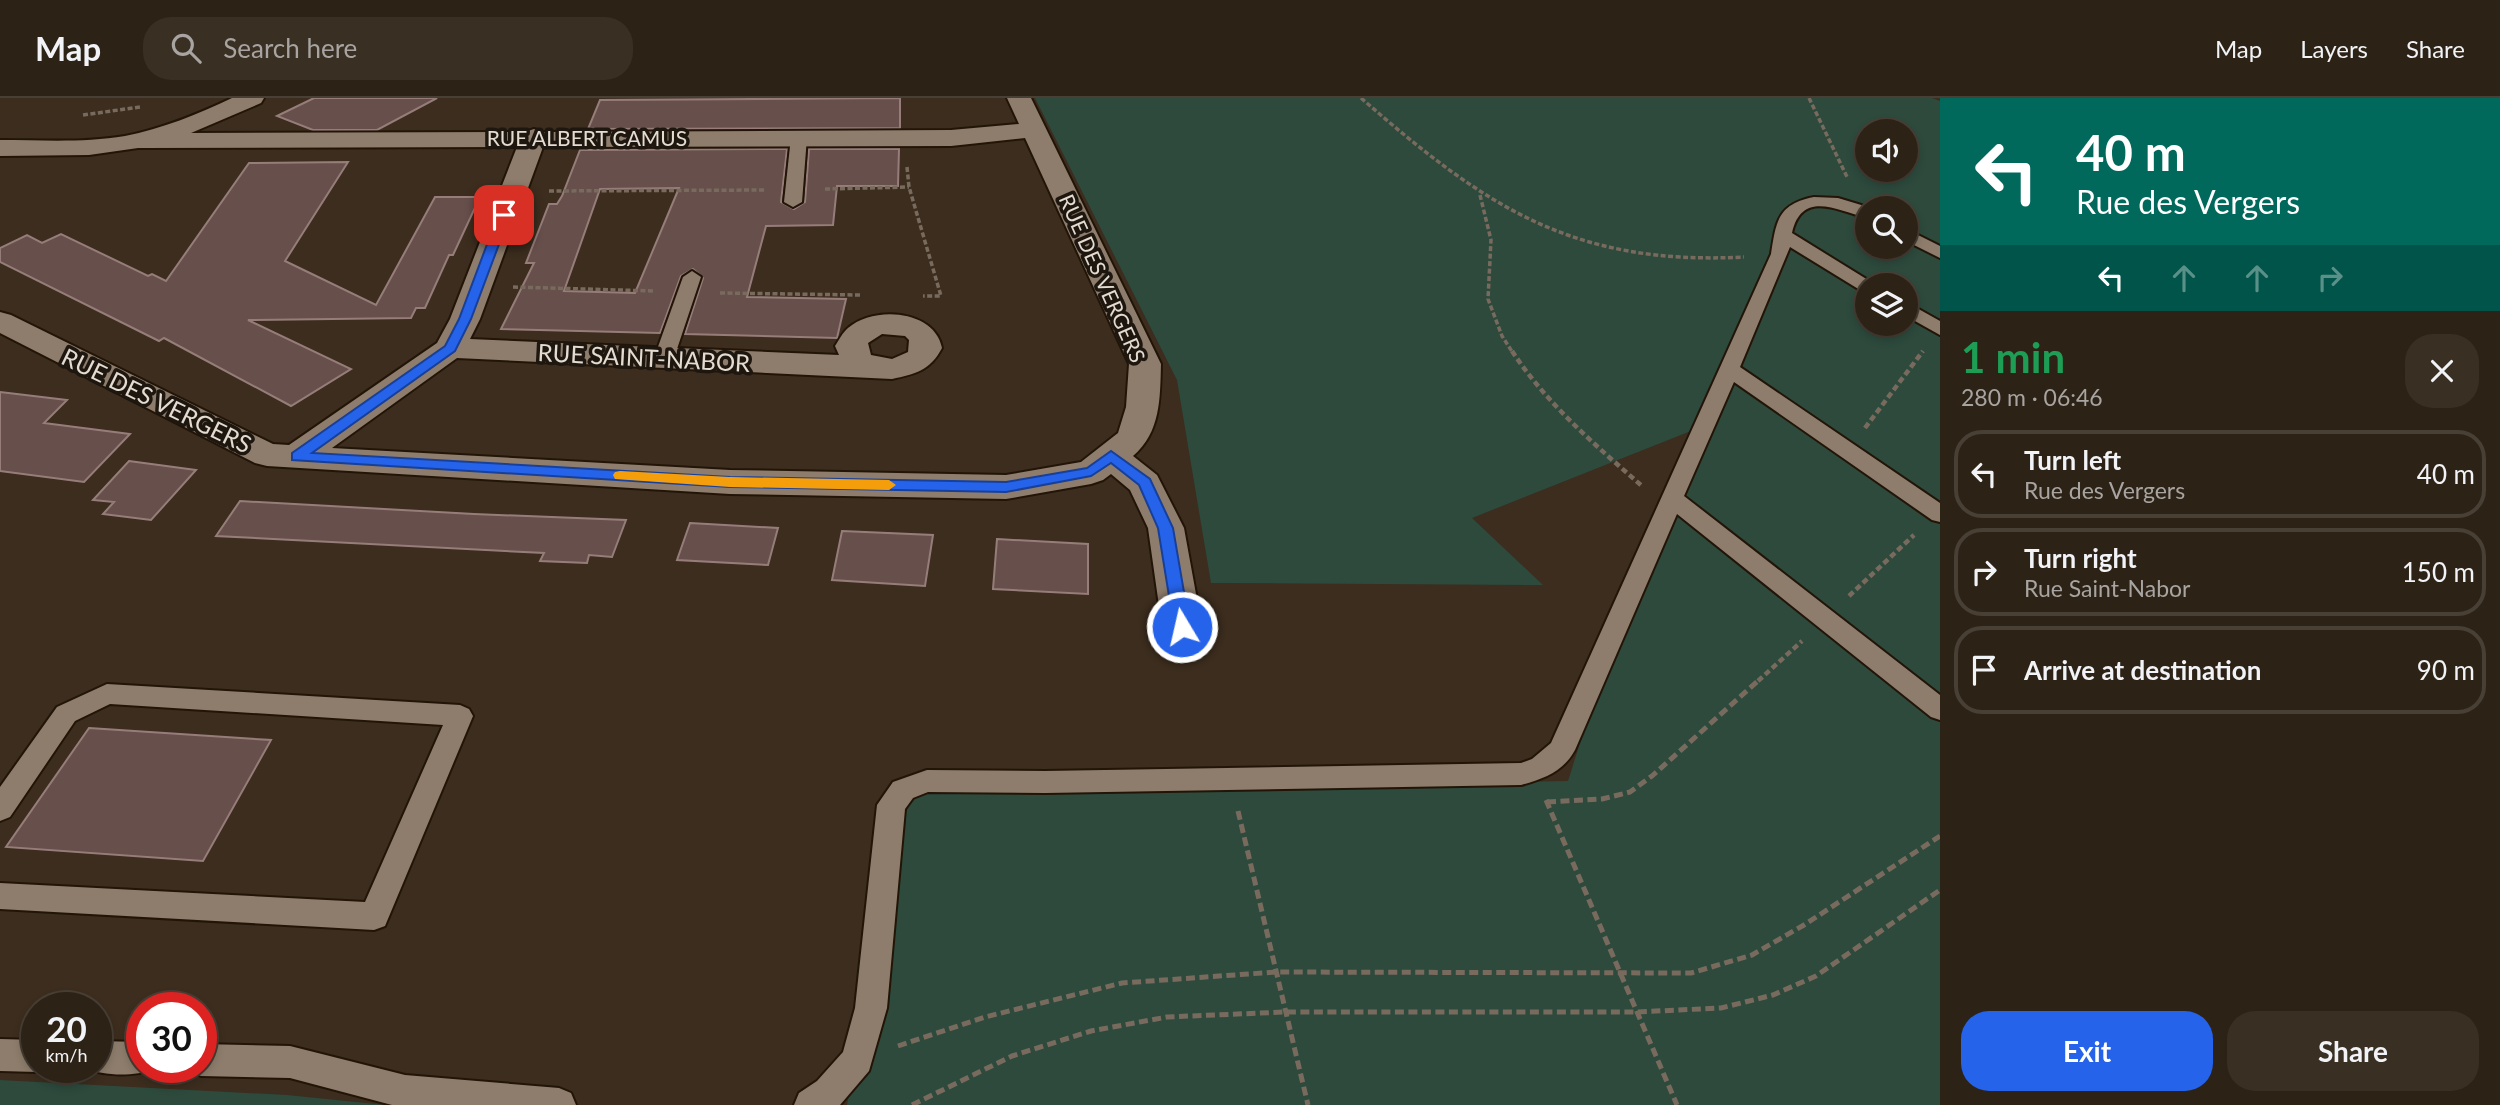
<!DOCTYPE html>
<html lang="en">
<head>
<meta charset="utf-8">
<style>
  :root { --surface:#2d2216; --page:#392f23; --text:#f1f3f6; --muted:#a7a4a1; --line:#483f35; --accent:#2563eb }
  body { margin:0; font-family:Lato,sans-serif; background:var(--page); color:var(--text); height:100vh; display:flex; flex-direction:column; font-size:26px; white-space:nowrap }
  * { box-sizing:border-box; margin:0 }
  p { font-size:23px; color:var(--muted) }
  .icon { flex:none; width:38px; height:38px; fill:none; stroke:currentColor; stroke-width:2; stroke-linecap:round; stroke-linejoin:round }
  .map { position:relative; flex:1; overflow:hidden }
  .details { display:flex; flex-direction:column; background:var(--surface); width:560px }
  .details>* { flex:none }
  .guide { background:#00695c; color:#fff; overflow:hidden }
  .fabs { position:absolute; left:1855px; top:21px; display:grid; gap:14px }
  .fabs a { display:grid; place-items:center; width:63px; height:63px; border-radius:50%; background:var(--surface); box-shadow:0 4px 10px #0003,0 0 0 2px var(--line); font-size:35px }
  .speed { position:absolute; left:21px; top:894px; display:flex; gap:14px; font-size:35px; font-weight:700; text-align:center }
  .speed>* { display:grid; place-content:center; width:91px; height:91px; border-radius:50%; background:var(--surface); box-shadow:0 4px 10px #0003,0 0 0 2px var(--line); line-height:1 }
  .speed small { font-size:18px; font-weight:400 }
  .speed .limit { border:10px solid #d22; background:#fff; color:#111 }
  .pin { position:absolute; display:grid; place-items:center; width:60px; height:60px; color:#fff; margin:-30px; border-radius:14px; box-shadow:0 4px 10px #0006 }
  .me { position:absolute; width:77px; margin:-38px; rotate:351deg; stroke-linejoin:round; filter:drop-shadow(0 0 5px #0008) }
  .turn { display:flex; align-items:center; gap:24px; height:147px; padding:0 21px; font-size:32px }
  .turn .icon { width:91px; height:91px; stroke-width:2.5 }
  .turn b { display:block; font-size:49px; line-height:60px }
  .lanes { display:flex; align-items:center; height:66px; padding:0 21px; background:#0003; justify-content:center; gap:35px; direction:ltr }
  .lanes .off { opacity:.35 }
  .round { display:grid; place-items:center; flex:none; width:74px; height:74px; border-radius:28px; background:var(--page) }
  .head { display:flex; align-items:center; justify-content:space-between; height:119px; padding:0 21px }
  h1 { font-size:42px; font-weight:700; line-height:52px; color:#1e9e55 }
  .button { display:flex; gap:14px; margin-top:auto; padding:14px 21px }
  .button a { flex:1; height:80px; border-radius:28px; background:var(--accent); color:#fff; font-size:28px; font-weight:700; line-height:80px; text-align:center }
  .button a+a { background:var(--page); color:var(--text) }
  ul { padding:0; list-style:none }
  li { display:flex; align-items:center; gap:21px; height:88px; margin:0 14px 10px; padding:0 7px; border:4px solid var(--line); border-radius:28px }
  li div { flex:1 }
  li b { display:block; font-size:26px }
  li em { font-style:normal }
  header { display:flex; align-items:center; gap:42px; box-sizing:border-box; height:98px; padding:0 35px; background:var(--surface); border-bottom:2px solid var(--line) }
  header strong { font-size:33px }
  nav { display:flex; gap:38px; margin-inline-start:auto; font-size:24px }
  .search { width:490px; height:63px; background:var(--page); display:flex; align-items:center; gap:18px; box-sizing:border-box; padding:0 24px; border-radius:28px; color:var(--muted); font-size:26px }
  main { display:flex; flex:1; min-height:0 }
  .map>svg:first-child { display:block }
  .green { fill:#2d4a3d; fill-rule:evenodd }
  .building { fill:#674f4c; stroke:#977d7a; stroke-width:2; fill-rule:evenodd }
  .lines { fill:none; stroke-linecap:round; stroke-linejoin:round }
  .lane-casing { stroke:#221507; stroke-width:4 }
  .street-casing { stroke:#221507; stroke-width:4 }
  .path-far2 { stroke:#786b5e; stroke-width:3.5; stroke-dasharray:5 2.5; stroke-linecap:butt }
  .path-far1 { stroke:#786b5e; stroke-width:4.5; stroke-dasharray:6 3.5; stroke-linecap:butt }
  .path { stroke:#786b5e; stroke-width:5; stroke-dasharray:9 4.5; stroke-linecap:butt }
  .lane { fill:#8e7d6c; fill-rule:evenodd }
  .street { fill:#8e7d6c; fill-rule:evenodd }
  .route { fill:#2563eb; stroke:#184099; stroke-width:2 }
  .slow { fill:#f59e0b }
  .labels { text-anchor:middle; dominant-baseline:central; stroke-width:7; stroke-linejoin:round; paint-order:stroke }
  .far-street-label { font-size:21px; fill:#e4dbd1; stroke:#1d1710 }
  .street-label { font-size:24px; fill:#e4dbd1; stroke:#1d1710 }
</style>
</head>
<body>
<header>
<strong>Map</strong>
<div class="search"><svg class="icon" aria-label="search" viewBox="0 0 24 24"><circle cx="10" cy="10" r="6"/><path d="M15 15l6 6"/></svg>Search here</div>
<nav><a>Map</a><a>Layers</a><a>Share</a></nav>
</header>
<main>
<div class="map">
<svg width="1940" height="1007" viewBox="0 0 1940 1007">
  <rect width="100%" height="100%" fill="#3c2d1e"/>
  <!-- green -->
  <g class="green">
    <path d="M1035,0H1932L1940,3V1007H847L910,695L1568,683L1634,474L1706,327L1472,420L1543,487L1211,485L1177,282ZM1867,33H1906V72H1867ZM1867,110H1906V149H1867ZM1867,187H1906V226H1867Z"/>
    <polygon points="0,982 287,997 385,1007 0,1007"/>
  </g>
  <!-- building -->
  <g class="building">
    <polygon points="314,0 437,0 377,32 313,32 277,18"/>
    <polygon points="900,0 900,30 588,31 600,2"/>
    <path d="M787,51L781,104L794,111L805,104L809,51H899L898,88H837L833,127L766,128L747,199L846,201L837,240L685,236L703,180L693,171L681,178L660,235L501,231L534,165H526L549,106H557L562,98L580,52ZM679,90L635,195L564,193L600,91Z"/>
    <polygon points="348,64 285,163 376,207 435,99 480,99 453,157 449,157 425,210 416,210 411,220 248,222 351,271 291,308 164,240 159,243 0,164 0,150 27,137 42,145 61,136 148,178 152,176 166,183 249,65"/>
    <polygon points="0,294 67,302 44,325 130,336 84,384 0,373"/>
    <polygon points="129,363 196,372 151,422 103,416 114,404 93,402"/>
    <polygon points="240,403 474,416 626,422 612,459 589,457 587,465 540,463 544,455 216,438"/>
    <polygon points="690,425 778,430 768,467 677,462"/>
    <polygon points="842,433 933,437 925,488 832,482"/>
    <polygon points="997,441 1088,446 1088,496 993,491"/>
    <polygon points="89,630 271,642 203,763 6,749"/>
  </g>
  <g class="lines">
    <!-- lane casing -->
    <g class="lane-casing">
      <g id="lane">
        <polygon points="799,34 807,39 802,104 793,109 784,104 791,39"/>
        <path d="M1814,99L1838,100L1871,110H1867V120C1838,113 1802,91 1792,135L1876,187H1867V194L1860,192L1790,149L1740,269L1940,405V424L1932,422L1734,284L1684,398L1940,597V622L1931,619L1677,416L1575,652C1563,674 1543,681 1521,687L1045,695L928,694L913,700L905,711L887,910L869,973L840,1007H794L799,995L817,983L843,954L855,910L877,707L893,684L927,672L1045,673L1521,665L1532,661L1551,645L1771,156C1776,123 1778,106 1814,99Z"/>
        <polygon points="1906,131 1940,148 1940,160 1906,143"/>
        <polygon points="692,173 701,179 674,260 671,264 657,264 654,260 683,179"/>
        <polygon points="1906,204 1940,223 1940,237 1906,218"/>
        <polygon points="107,586 460,607 469,611 473,618 385,828 374,832 0,811 0,785 365,804 443,627 110,606 75,623 10,719 0,723 0,689 57,609"/>
        <polygon points="0,941 37,942 37,970 48,970 37,974 0,973"/>
        <path d="M96,943L142,944V970L154,971C134,979 104,978 84,970H96Z"/>
        <polygon points="201,946 290,948 405,977 559,990 571,995 576,1007 392,1007 290,980 201,978 189,973 188,970 201,970"/>
      </g>
    </g>
    <!-- street casing -->
    <g class="street-casing">
      <path id="street" d="M232,0H264L261,5L191,35L525,34L534,31L543,34L951,32L1019,26L1007,0H1031L1161,266C1160,300 1161,334 1133,358L1157,377L1184,430L1202,529L1196,539L1182,544L1168,539L1162,529L1148,430L1130,392L1111,376L1103,382L1091,386L1006,401L730,396L267,368L255,365L0,235V214L11,217L273,346L289,347L437,245L450,221L517,49L138,50L89,57L0,58V42C41,42 84,45 125,38C162,31 198,16 232,0ZM1025,40L1129,266L1126,309L1118,335L1081,364L1006,377L730,372L332,350L457,260L892,281C915,276 930,273 942,250C935,212 874,207 848,230C843,234 839,242 835,248L839,257L470,241L480,221L543,49L951,48ZM882,236L905,238L909,242L908,254L892,261L871,257L868,245Z"/>
    </g>
    <!-- path-far2 -->
    <g class="path-far2">
      <path d="M1361,0C1485,108 1572,168 1744,159"/>
      <polyline points="1809,0 1847,79"/>
      <polyline points="83,17 140,9"/>
      <polyline points="907,69 909,89 941,198 923,198"/>
      <polyline points="825,91 909,89"/>
      <polyline points="549,93 764,92"/>
      <polyline points="1480,97 1491,142 1488,201 1502,238 1513,255"/>
      <polyline points="513,189 655,193"/>
      <polyline points="720,195 861,197"/>
    </g>
    <!-- path-far1 -->
    <g class="path-far1">
      <path d="M1512,253C1546,305 1595,347 1642,388"/>
      <polyline points="1865,330 1923,253"/>
      <polyline points="1849,498 1914,437"/>
      <polyline points="1758,583 1802,543"/>
    </g>
    <!-- path -->
    <g class="path">
      <polyline points="1546,702 1677,1007"/>
      <polyline points="1547,704 1602,701 1630,694 1652,678 1760,581"/>
      <polyline points="1238,713 1308,1007"/>
      <polyline points="898,948 985,919 1122,885 1276,874 1691,875 1752,857 1804,827 1940,738"/>
      <polyline points="912,1007 1012,958 1091,933 1167,919 1285,914 1636,914 1721,910 1773,897 1816,878 1940,792"/>
    </g>
    <!-- lane -->
    <use href="#lane" class="lane"/>
    <!-- street -->
    <use href="#street" class="street"/>
  </g>
  <!-- route -->
  <polygon class="route" points="504,114 510,117 471,221 455,253 312,355 730,379 1006,384 1087,370 1111,353 1150,381 1173,430 1190,529 1188,533 1176,533 1174,529 1158,430 1139,387 1111,365 1091,378 1006,394 730,389 292,362 292,355 445,248 459,221 498,117"/>
  <!-- slow -->
  <polygon class="slow" points="620,373 730,379 889,382 896,387 889,392 730,389 615,381 613,377 615,374"/>
  <g class="labels">
    <!-- far-street labels -->
    <g class="far-street-label">
      <text x="587" y="39">RUE ALBERT CAMUS</text>
      <text transform="translate(1103 180) rotate(66)">RUE DES VERGERS</text>
    </g>
    <!-- street labels -->
    <g class="street-label">
      <text transform="translate(644 259) rotate(3)">RUE SAINT-NABOR</text>
      <text transform="translate(157 302) rotate(26)">RUE DES VERGERS</text>
    </g>
  </g>
</svg>
<div class="fabs">
<a><svg class="icon" aria-label="sound" viewBox="0 0 24 24"><path d="M4 9h4l5-4v14l-5-4H4zM17 9q2 3 0 6"/></svg></a>
<a><svg class="icon" aria-label="search" viewBox="0 0 24 24"><circle cx="10" cy="10" r="6"/><path d="M15 15l6 6"/></svg></a>
<a><svg class="icon" aria-label="layers" viewBox="0 0 24 24"><path d="M12 4l9 5-9 5-9-5zM3 14l9 5 9-5"/></svg></a>
</div>
<div class="speed"><div>20<small>km/h</small></div><div class="limit">30</div></div>
<div class="pin" style="left:504px;top:117px;background:#d93025"><svg class="icon" aria-label="arrive" viewBox="0 0 24 24"><path d="M6 21V4h12l-3 4 3 4H6"/></svg></div>
<svg class="me" style="left:1182px;top:529px" viewBox="-20 -20 40 40"><circle r="17" fill="#2563eb" stroke="#fff" stroke-width="3"/><path d="M0-11L8 9 0 5-8 9z" fill="#fff"/></svg>
</div>
<section class="details">
<div class="guide">
<div class="turn"><svg class="icon" aria-label="left" viewBox="0 0 24 24"><path d="M17 20v-9H6M10 6l-5 5 5 5"/></svg><div><b>40 m</b>Rue des Vergers</div></div>
<div class="lanes"><svg class="icon" aria-label="left" viewBox="0 0 24 24"><path d="M17 20v-9H6M10 6l-5 5 5 5"/></svg><svg class="icon off" aria-label="ahead" viewBox="0 0 24 24"><path d="M12 20V5M6 11l6-6 6 6"/></svg><svg class="icon off" aria-label="ahead" viewBox="0 0 24 24"><path d="M12 20V5M6 11l6-6 6 6"/></svg><svg class="icon off" aria-label="right" viewBox="0 0 24 24"><path d="M7 20v-9h11M14 6l5 5-5 5"/></svg></div>
</div>
<div class="head"><div><h1>1 min</h1><p>280 m · 06:46</p></div><a class="round"><svg class="icon" aria-label="close" viewBox="0 0 24 24"><path d="M6 6l12 12M18 6L6 18"/></svg></a></div>
<ul>
<li><svg class="icon" aria-label="left" viewBox="0 0 24 24"><path d="M17 20v-9H6M10 6l-5 5 5 5"/></svg><div><b>Turn left</b><p>Rue des Vergers</p></div><em>40 m</em></li>
<li><svg class="icon" aria-label="right" viewBox="0 0 24 24"><path d="M7 20v-9h11M14 6l5 5-5 5"/></svg><div><b>Turn right</b><p>Rue Saint-Nabor</p></div><em>150 m</em></li>
<li><svg class="icon" aria-label="arrive" viewBox="0 0 24 24"><path d="M6 21V4h12l-3 4 3 4H6"/></svg><div><b>Arrive at destination</b></div><em>90 m</em></li>
</ul>
<div class="button"><a>Exit</a><a>Share</a></div>
</section>
</main>
</body>
</html>
